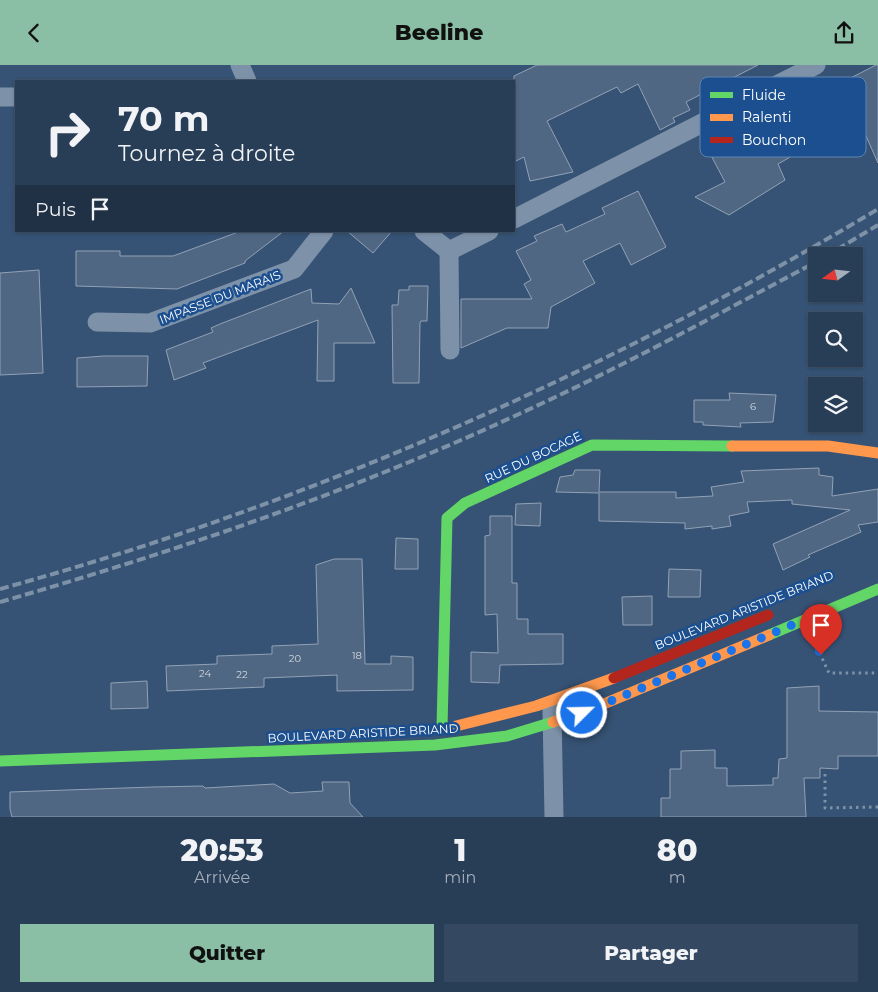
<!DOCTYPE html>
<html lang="fr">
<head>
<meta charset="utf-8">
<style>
  :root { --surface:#283e57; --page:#344961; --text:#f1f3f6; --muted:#a5aeba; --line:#44576d; --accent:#8abfa5 }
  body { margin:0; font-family:Montserrat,sans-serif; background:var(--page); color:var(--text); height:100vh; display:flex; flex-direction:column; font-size:19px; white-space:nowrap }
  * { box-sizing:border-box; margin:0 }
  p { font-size:16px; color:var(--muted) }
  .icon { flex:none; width:28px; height:28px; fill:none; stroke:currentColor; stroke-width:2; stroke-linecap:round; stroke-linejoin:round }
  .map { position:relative; height:752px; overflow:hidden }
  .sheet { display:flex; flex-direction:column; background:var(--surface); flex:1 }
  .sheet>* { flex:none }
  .guide { position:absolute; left:15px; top:15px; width:500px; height:152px; border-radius:0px; box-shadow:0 1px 4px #0004,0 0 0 1px var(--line); background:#283e57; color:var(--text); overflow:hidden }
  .needle { width:32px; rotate:255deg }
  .tools { position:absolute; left:808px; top:182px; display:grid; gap:10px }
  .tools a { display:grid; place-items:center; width:55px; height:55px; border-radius:0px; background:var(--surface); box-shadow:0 1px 4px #0004,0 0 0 1px var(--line); font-size:25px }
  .pin { position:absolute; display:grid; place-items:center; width:42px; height:42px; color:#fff; margin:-51px -21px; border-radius:50% 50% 50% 0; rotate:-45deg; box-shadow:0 0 5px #0007 }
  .pin .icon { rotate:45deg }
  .me { position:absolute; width:55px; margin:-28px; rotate:67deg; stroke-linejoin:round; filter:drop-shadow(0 0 4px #0008) }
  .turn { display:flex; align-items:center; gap:18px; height:105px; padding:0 20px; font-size:22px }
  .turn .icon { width:65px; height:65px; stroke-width:2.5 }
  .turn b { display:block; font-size:35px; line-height:42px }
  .then { display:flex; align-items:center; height:48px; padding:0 20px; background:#0003; gap:10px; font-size:19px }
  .eta { display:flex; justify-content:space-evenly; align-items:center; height:85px; text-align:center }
  .eta b { font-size:30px; font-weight:800; line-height:35px }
  .action { display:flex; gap:10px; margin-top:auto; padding:10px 20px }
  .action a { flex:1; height:58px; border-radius:0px; background:var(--accent); color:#111; font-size:20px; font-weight:800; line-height:58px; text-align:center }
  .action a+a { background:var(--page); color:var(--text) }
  header { display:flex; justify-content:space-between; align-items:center; height:65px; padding:0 20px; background:var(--accent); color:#111; font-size:22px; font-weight:800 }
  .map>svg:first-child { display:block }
  .building { fill:#506783; stroke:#92a2b6 }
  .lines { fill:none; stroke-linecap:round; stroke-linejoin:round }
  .path { stroke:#7d92a8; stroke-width:3; stroke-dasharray:2.5 4; stroke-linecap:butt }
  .street { stroke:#7d92a8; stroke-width:19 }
  .fast { stroke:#63d668; stroke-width:11 }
  .slow { stroke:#ff974d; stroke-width:11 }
  .jam { stroke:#b3261e; stroke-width:11 }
  .rail { stroke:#7e92a7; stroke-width:4; stroke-dasharray:9 4; stroke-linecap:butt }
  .route { stroke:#1a73e8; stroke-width:9; stroke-dasharray:0 16.2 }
  .labels { text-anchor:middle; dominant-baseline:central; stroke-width:5; stroke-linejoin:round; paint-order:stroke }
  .number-label { font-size:10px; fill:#d3d9e0 }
  .street-label { font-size:12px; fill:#fff; stroke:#1b4f8f }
  .key { fill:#1b4f8f; stroke:#5f84b1; stroke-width:1 }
  .key-label { font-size:14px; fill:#fff }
</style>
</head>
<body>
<header><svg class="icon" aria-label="back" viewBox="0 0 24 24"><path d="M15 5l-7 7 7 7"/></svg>Beeline<svg class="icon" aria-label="share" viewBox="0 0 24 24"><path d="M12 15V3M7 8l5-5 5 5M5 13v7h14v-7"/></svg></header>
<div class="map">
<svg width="878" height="752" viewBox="0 0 878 752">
  <rect width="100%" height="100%" fill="#365274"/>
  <!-- building -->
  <g class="building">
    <polygon points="537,0 758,0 686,37 690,45 673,53 675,57 660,65 638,19 621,28 617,22 547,56 573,107 530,116 524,92 514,97 514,11"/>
    <polygon points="876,0 878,0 878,98 858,53 778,99 785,115 729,150 695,132 725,117 705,79 754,54 757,61"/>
    <polygon points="638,126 666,182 631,200 620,178 583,196 595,218 551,242 548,263 507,263 461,283 461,234 532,234 524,219 531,215 516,186 537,176 534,171 562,159 566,167 605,149 602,143"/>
    <polygon points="241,166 284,166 245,196 245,198 177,224 76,221 76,186 120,186 120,191 173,191"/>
    <polygon points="347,166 392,166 373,188"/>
    <polygon points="39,205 43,308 0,310 0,208"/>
    <polygon points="409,221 428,221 427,256 421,256 420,258 419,318 393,318 392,240 398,240 399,225 409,225"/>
    <polygon points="351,223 375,278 334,278 334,316 317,316 318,255 203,298 206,303 174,315 166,285 213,267 211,263 220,259 311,224 312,238 339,239"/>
    <polygon points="104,291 148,291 147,321 77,322 77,293"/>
    <polygon points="729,328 776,330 773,357 740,358 741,362 703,360 703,357 694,357 694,335 730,335"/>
    <polygon points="819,403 819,410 833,412 832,431 878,424 878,457 858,460 861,467 808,490 810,492 783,505 773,479 850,445 792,439 792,435 747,437 749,447 729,451 731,461 712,464 712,461 685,464 685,458 599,456 599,428 556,427 560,412 573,410 575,405 600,405 599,427 676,427 676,433 713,431 711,422 744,417 741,406"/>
    <polygon points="541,438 540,461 515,460 516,439"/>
    <polygon points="490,451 512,451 512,518 517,518 517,554 528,554 528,569 563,569 563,599 500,600 499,618 471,617 471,587 498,588 497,549 485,550 485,471 490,470"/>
    <polygon points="396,473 418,474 418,504 395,504"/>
    <polygon points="334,494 362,494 365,599 391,599 391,591 413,592 413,625 337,626 337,610 264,613 264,622 167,626 166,601 217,599 217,591 272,589 272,581 318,579 316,500"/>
    <polygon points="669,504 701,505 700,532 668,532"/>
    <polygon points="652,531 652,560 623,560 622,532"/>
    <polygon points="147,616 148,643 111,644 111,618"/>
    <polygon points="819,621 819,646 878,647 878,691 838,691 838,704 820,703 820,713 804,713 806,752 661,752 661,733 670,733 670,704 681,704 681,686 715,685 715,703 727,703 727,721 773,720 773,713 778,713 779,694 787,693 787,623"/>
    <polygon points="322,717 349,717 350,738 363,752 12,752 10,744 10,727 153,722 203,721 205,723 274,719 290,728 323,726"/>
  </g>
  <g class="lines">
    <!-- path -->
    <g class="path">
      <polyline points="814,576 829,608 878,608"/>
      <polyline points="825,709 825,743 878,742"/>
    </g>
    <!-- street -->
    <g class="street">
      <polyline points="240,0 247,16"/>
      <polyline points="0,32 16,32"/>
      <polyline points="514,154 816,0"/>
      <polyline points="424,166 449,186 489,166"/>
      <polyline points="449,186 450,285"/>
      <polyline points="97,257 150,258 294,204 324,166"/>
      <polyline points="552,646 554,752"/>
    </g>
    <!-- fast -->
    <g class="fast">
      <polyline points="769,570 878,524"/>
      <polyline points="442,663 447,453 465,438 592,380 732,381"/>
      <polyline points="0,696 435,680 507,671 553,657"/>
    </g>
    <!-- slow -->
    <g class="slow">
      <polyline points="732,381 828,381 878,388"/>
      <polyline points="553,657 582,648 769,570"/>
      <polyline points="456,661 536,641 614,613"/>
    </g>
    <!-- jam -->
    <polyline class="jam" points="614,613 768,550"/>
    <!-- rail -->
    <g class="rail">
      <polyline points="826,191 878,160"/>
      <path d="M0,524C309,439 603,309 878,144"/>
      <path d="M0,537C177,486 351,427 519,349C620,303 718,249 816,197"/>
    </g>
  </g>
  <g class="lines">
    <!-- route -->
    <polyline class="route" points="582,648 804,555 821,590"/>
  </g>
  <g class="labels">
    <!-- number labels -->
    <g class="number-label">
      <text x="753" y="341">6</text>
      <text x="357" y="590">18</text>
      <text x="295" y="593">20</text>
      <text x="205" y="608">24</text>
      <text x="242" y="609">22</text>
    </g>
    <!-- street labels -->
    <g class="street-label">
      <text transform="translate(220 232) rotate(-21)">IMPASSE DU MARAIS</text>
      <text transform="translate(533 392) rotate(-25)">RUE DU BOCAGE</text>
      <text transform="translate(744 545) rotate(-22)">BOULEVARD ARISTIDE BRIAND</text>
      <text transform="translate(363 668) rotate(-3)">BOULEVARD ARISTIDE BRIAND</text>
    </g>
  </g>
  <!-- legend -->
  <rect x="700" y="12" width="166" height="80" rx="8" class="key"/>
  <rect x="710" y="27" width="23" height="6" fill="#63d668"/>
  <rect x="710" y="49" width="23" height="7" fill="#ff974d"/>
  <rect x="710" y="72" width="23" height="6" fill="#b3261e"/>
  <g class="key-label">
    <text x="742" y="35">Fluide</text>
    <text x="742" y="57">Ralenti</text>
    <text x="742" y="80">Bouchon</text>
  </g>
</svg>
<div class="tools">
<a><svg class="needle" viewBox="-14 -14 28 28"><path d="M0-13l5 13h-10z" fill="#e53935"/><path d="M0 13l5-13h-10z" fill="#a5aeba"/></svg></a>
<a><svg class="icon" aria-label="search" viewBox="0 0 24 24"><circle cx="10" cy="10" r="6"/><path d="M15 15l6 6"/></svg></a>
<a><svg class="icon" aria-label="layers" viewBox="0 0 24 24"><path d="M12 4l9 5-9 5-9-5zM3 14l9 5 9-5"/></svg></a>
</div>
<div class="pin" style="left:821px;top:590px;background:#d93025"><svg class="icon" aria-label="arrive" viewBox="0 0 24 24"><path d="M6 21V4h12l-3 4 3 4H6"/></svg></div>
<svg class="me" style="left:582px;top:648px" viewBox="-20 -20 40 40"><circle r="17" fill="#1a73e8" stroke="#fff" stroke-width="3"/><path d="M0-11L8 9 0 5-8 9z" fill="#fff"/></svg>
<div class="guide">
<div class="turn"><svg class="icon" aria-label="right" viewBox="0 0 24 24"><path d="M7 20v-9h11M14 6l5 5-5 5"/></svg><div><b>70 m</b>Tournez à droite</div></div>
<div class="then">Puis<svg class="icon" aria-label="arrive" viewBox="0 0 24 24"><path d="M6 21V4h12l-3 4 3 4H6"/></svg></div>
</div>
</div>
<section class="sheet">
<div class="eta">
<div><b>20:53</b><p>Arrivée</p></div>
<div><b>1</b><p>min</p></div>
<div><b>80</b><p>m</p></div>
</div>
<div class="action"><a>Quitter</a><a>Partager</a></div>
</section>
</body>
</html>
